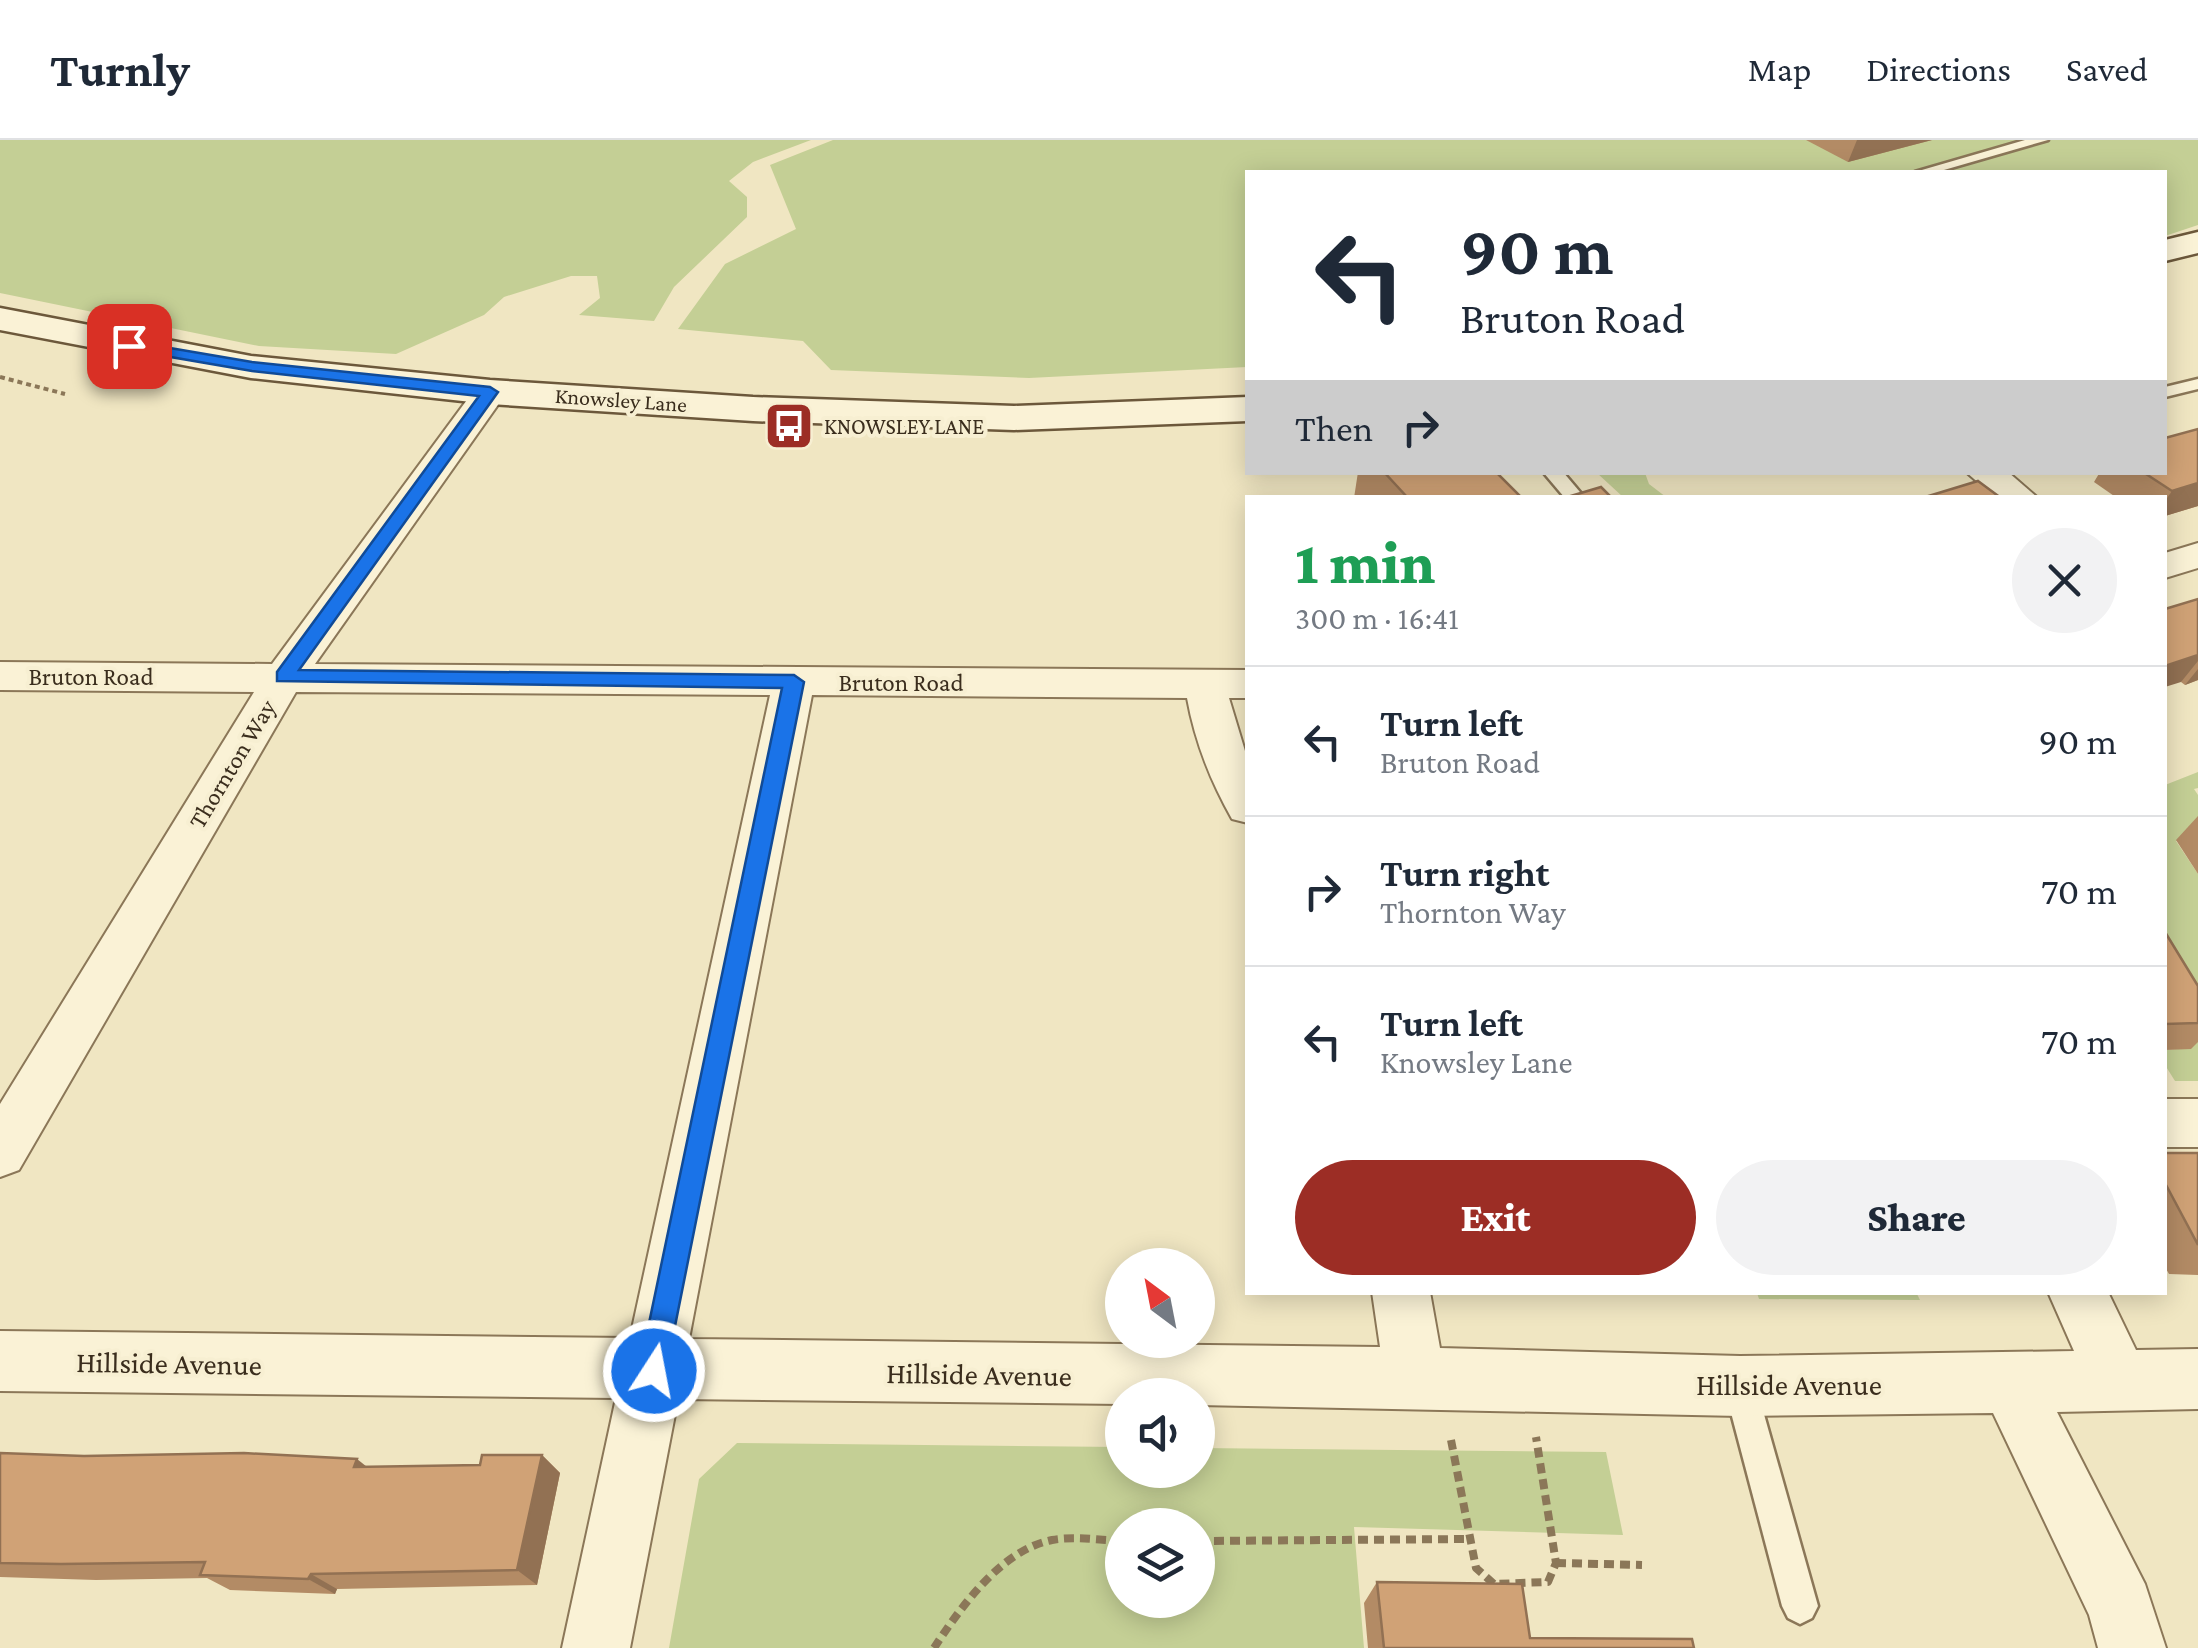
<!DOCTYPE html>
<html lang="en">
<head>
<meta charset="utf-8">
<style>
  :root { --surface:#fff; --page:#f2f2f3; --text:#1f2937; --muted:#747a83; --line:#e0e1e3; --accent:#9c2d25 }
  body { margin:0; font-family:"Crimson Pro",serif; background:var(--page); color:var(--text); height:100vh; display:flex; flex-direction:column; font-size:38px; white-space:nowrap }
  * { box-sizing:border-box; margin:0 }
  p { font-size:32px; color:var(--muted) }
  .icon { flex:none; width:55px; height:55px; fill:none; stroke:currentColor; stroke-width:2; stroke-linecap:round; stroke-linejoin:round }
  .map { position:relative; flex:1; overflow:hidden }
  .sheet { position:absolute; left:1245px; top:355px; width:922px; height:800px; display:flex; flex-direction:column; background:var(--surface); border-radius:0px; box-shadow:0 5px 25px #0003 }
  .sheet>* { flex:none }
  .guide { position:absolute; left:1245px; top:30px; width:922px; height:305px; border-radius:0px; box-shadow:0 5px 25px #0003; background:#fff; color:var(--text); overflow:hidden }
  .needle { width:65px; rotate:328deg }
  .tools { position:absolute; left:1105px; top:1108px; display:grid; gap:20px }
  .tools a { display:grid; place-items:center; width:110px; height:110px; border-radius:50%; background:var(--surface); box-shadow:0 5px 25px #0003; font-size:50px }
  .pin { position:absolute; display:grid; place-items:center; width:85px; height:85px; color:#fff; margin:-42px; border-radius:20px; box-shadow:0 5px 15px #0006 }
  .me { position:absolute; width:110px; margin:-55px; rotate:11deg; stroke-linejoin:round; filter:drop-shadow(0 0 8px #0008) }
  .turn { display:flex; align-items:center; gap:35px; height:210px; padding:0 50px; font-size:45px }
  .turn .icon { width:130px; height:130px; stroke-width:2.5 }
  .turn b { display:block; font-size:70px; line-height:85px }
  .then { display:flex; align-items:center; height:95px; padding:0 50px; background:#0003; gap:20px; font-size:38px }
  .round { display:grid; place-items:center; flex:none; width:105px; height:105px; border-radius:52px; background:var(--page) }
  .headline { display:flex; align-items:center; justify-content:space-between; height:170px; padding:0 50px }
  h1 { font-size:60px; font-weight:800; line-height:75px; color:#1e9e55 }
  .action { display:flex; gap:20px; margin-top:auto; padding:20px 50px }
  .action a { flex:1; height:115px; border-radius:60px; background:var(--accent); color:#fff; font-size:40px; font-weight:800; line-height:115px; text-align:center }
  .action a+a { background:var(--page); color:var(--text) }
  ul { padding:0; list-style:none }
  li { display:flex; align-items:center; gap:30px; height:150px; padding:0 50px; border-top:2px solid var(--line) }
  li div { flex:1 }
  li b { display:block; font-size:38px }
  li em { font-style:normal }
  header { display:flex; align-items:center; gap:60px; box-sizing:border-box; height:140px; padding:0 50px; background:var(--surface); border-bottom:2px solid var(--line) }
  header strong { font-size:48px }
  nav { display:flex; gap:55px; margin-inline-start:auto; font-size:35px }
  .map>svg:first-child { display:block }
  .green { fill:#c4cf95; fill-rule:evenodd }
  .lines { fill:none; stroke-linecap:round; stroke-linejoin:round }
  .lane-casing { stroke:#8b7758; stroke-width:5 }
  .street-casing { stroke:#8b7758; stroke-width:4 }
  .secondary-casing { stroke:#6c583b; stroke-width:5 }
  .path-far1 { stroke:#8b7758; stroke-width:4; stroke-dasharray:5 4; stroke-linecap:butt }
  .path { stroke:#8b7758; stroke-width:8; stroke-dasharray:10 6; stroke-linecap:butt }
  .lane { fill:#faf2d6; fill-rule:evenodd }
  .street { fill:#faf2d6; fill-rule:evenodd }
  .secondary { fill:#faf2d6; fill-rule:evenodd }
  .wall { fill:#b38b65 }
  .shaded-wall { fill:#927153 }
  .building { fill:#d0a276; stroke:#927153; stroke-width:2.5 }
  .route { fill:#1a73e8; stroke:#114b97; stroke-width:2.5 }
  .labels { text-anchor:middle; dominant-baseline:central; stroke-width:8; stroke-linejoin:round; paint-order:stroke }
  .far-street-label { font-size:22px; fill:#3a2d1d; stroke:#f7efd2 }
  .far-poi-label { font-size:22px; fill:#3a2d1d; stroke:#f7efd2; text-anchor:start }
  .street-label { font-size:25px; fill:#3a2d1d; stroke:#f7efd2 }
  .near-street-label { font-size:30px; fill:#3a2d1d; stroke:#f7efd2 }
</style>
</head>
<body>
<header>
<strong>Turnly</strong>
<nav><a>Map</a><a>Directions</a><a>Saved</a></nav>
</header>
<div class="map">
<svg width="2198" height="1508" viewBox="0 0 2198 1508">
  <rect width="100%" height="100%" fill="#f0e6c2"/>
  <!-- green -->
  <g class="green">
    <polygon points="0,0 811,0 753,22 729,41 747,57 747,77 674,147 654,181 579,175 600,158 597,136 571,136 504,157 484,175 396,214 259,206 0,153"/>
    <polygon points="833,0 2198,0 2198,85 2165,96 2165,32 1248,32 1247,227 1029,238 831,230 803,201 678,189 725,124 796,89 770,25"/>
    <polygon points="1597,333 1645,333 1649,344 1666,357 1623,357"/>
    <polygon points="2198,632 2198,648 2194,649 2198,655 2198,700 2176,701 2198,734 2198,941 2175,941 2165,925 2165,910 2191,908 2165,867 2165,645"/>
    <polygon points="1916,1152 1920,1160 1759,1159 1757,1153"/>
    <path d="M737,1303L1122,1307V1330H1198V1308L1606,1312L1623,1395L1354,1387L1364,1508H669L699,1339ZM1122,1385H1198V1460H1122Z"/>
  </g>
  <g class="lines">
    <!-- lane casing -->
    <g class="lane-casing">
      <g id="lane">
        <polygon points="2025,0 2048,0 1937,32 1915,32"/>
        <polygon points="2198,239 2198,249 2165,257 2165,247"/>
        <polygon points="1543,332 1563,332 1585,358 1565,358"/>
        <polygon points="1740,1230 1751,1235 1756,1246 1818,1466 1812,1478 1800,1484 1788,1478 1782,1466 1724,1246 1729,1235"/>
      </g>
    </g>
    <!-- street casing -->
    <g class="street-casing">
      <g id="street">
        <path d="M490,242L502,245L507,252L315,524L1248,530V558H1229L1248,621V683L1232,679C1210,640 1195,602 1187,558L812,555L689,1199L1380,1207L1372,1152H1430L1440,1208L1740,1216L2074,1211L2048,1152H2108L2136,1210L2198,1209V1269L2057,1272L2145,1444L2166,1508H2098L2089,1475L1993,1273L1740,1276L1198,1265V1255H1122V1264L678,1259L630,1508H562L616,1258L0,1251V1191L630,1198L770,555L296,552L19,1030L0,1037V964L254,552L0,550V522L272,524L478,245Z"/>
        <polygon points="1966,332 2008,332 2038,358 1996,358"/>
        <polygon points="2198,403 2198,428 2165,438 2165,413"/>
        <rect x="2165" y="959" width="33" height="48"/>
      </g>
    </g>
    <!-- secondary casing -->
    <g class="secondary-casing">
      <g id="secondary">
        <polygon points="2198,92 2198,113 2165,121 2165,100"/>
        <polygon points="0,168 251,216 490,240 753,257 1014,266 1248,257 1248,281 1014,290 753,281 490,264 251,238 0,190"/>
      </g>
    </g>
    <!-- path-far1 -->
    <polyline class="path-far1" points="0,237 65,254"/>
    <!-- path -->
    <g class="path">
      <polyline points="1451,1300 1476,1428 1494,1444 1548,1442 1556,1423 1536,1297"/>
      <polyline points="1198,1401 1470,1399"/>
      <polyline points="1556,1423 1642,1425"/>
      <path d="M934,1508C961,1467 1001,1410 1052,1400C1075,1396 1099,1400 1122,1401"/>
    </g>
    <!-- lane -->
    <use href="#lane" class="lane"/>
    <!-- street -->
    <use href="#street" class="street"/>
    <!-- secondary -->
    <use href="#secondary" class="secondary"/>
  </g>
  <!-- wall -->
  <g class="wall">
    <polygon points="1806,0 1932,0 1848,22"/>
    <polygon points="1358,332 1496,332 1522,358 1354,358"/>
    <polygon points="2100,332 2165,332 2198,366 2165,376 2165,358 2117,358 2094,342"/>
    <polygon points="2198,459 2198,540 2185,545 2181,542"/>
    <polygon points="2198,676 2198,734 2176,700"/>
    <polygon points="2165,792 2198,846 2198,902 2191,909 2165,910"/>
    <polygon points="2165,1013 2198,1013 2198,1135 2169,1134 2165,1127"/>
    <polygon points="0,1313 368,1327 480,1325 542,1315 560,1333 537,1445 337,1449 335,1454 230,1450 207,1438 96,1440 0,1437"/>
    <polygon points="1377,1442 1530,1498 1694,1508 1368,1508 1364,1463"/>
  </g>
  <!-- shaded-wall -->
  <g class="shaded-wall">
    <polygon points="1857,0 1932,0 1848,22"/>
    <polygon points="2198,343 2198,366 2165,376 2165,361 2172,351"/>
    <polygon points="2198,515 2198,521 2181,542 2165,547 2165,526"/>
    <polygon points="2198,529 2198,540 2185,545"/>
    <polygon points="542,1315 560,1333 537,1445 517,1430"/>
    <polygon points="357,1319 381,1338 354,1327"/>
    <polygon points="311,1434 337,1449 335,1454 308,1439"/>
  </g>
  <!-- building -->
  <g class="building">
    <polygon points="2198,289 2198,343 2172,351 2143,332 2165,332 2165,298"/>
    <polygon points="1384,332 1496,332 1522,358 1408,358"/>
    <polygon points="1978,341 2001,358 1922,358"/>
    <polygon points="1601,347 1612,358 1564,358"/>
    <polygon points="2198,459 2198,515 2165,526 2165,469"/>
    <polygon points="2165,792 2198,846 2198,883 2165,884"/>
    <polygon points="2165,1013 2198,1013 2198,1105 2165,1043"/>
    <polygon points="0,1313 84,1316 244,1313 357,1319 354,1327 480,1325 482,1315 542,1315 517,1430 311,1434 308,1439 200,1435 205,1422 61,1424 0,1423"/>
    <polygon points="1377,1442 1522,1444 1530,1498 1692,1499 1694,1508 1384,1508"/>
  </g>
  <!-- route -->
  <polygon class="route" points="129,201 252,222 490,247 498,252 299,530 794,535 804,542 664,1241 654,1245 643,1241 639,1231 782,548 277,541 277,532 479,256 252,231 124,209 121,206"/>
  <!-- icons -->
  <defs>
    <g id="bus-square" transform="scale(2.5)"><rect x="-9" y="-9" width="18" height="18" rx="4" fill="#9c2d25" stroke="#f7efd2"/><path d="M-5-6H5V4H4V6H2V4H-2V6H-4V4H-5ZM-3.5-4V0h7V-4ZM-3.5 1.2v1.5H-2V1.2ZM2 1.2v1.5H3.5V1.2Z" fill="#fff"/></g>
  </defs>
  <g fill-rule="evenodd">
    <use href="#bus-square" x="789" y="286"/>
  </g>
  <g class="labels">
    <!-- far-street labels -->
    <g class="far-street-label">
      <text transform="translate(621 260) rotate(4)">Knowsley Lane</text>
    </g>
    <!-- far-poi labels -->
    <g class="far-poi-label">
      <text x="824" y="286">KNOWSLEY LANE</text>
    </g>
    <!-- street labels -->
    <g class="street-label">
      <text x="91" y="536">Bruton Road</text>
      <text x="901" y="542">Bruton Road</text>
      <text transform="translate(232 624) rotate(-59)">Thornton Way</text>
    </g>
    <!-- near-street labels -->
    <g class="near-street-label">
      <text transform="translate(169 1223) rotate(1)">Hillside Avenue</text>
      <text transform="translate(979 1234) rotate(1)">Hillside Avenue</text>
      <text x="1789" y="1244">Hillside Avenue</text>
    </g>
  </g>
</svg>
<div class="tools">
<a><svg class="needle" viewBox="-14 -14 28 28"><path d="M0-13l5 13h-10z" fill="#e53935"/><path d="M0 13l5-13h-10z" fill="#747a83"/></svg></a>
<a><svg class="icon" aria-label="sound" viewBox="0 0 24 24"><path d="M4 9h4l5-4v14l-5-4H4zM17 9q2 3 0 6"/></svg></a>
<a><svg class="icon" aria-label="layers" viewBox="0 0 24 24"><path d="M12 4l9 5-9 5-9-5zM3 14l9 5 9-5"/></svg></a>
</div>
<div class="pin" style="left:129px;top:206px;background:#d93025"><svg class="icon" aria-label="arrive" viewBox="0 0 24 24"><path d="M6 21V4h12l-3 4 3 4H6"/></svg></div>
<svg class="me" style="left:654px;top:1231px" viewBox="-20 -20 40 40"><circle r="17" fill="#1a73e8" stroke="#fff" stroke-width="3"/><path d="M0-11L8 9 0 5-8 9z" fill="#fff"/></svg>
<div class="guide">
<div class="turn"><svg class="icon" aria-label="left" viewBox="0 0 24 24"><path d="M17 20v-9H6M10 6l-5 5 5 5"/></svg><div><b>90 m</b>Bruton Road</div></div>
<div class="then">Then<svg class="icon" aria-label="right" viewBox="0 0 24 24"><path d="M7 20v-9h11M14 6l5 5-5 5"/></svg></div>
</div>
<section class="sheet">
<div class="headline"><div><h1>1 min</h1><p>300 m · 16:41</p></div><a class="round"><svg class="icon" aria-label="close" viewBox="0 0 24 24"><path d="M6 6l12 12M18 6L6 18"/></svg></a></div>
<ul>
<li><svg class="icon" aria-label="left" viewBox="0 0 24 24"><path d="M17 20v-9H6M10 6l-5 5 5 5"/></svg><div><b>Turn left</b><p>Bruton Road</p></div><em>90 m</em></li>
<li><svg class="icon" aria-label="right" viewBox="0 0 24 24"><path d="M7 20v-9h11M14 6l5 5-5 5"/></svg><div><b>Turn right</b><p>Thornton Way</p></div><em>70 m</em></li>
<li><svg class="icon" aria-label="left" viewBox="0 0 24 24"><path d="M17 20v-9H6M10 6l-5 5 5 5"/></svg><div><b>Turn left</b><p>Knowsley Lane</p></div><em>70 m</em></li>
</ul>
<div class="action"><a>Exit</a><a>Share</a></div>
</section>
</div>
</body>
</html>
